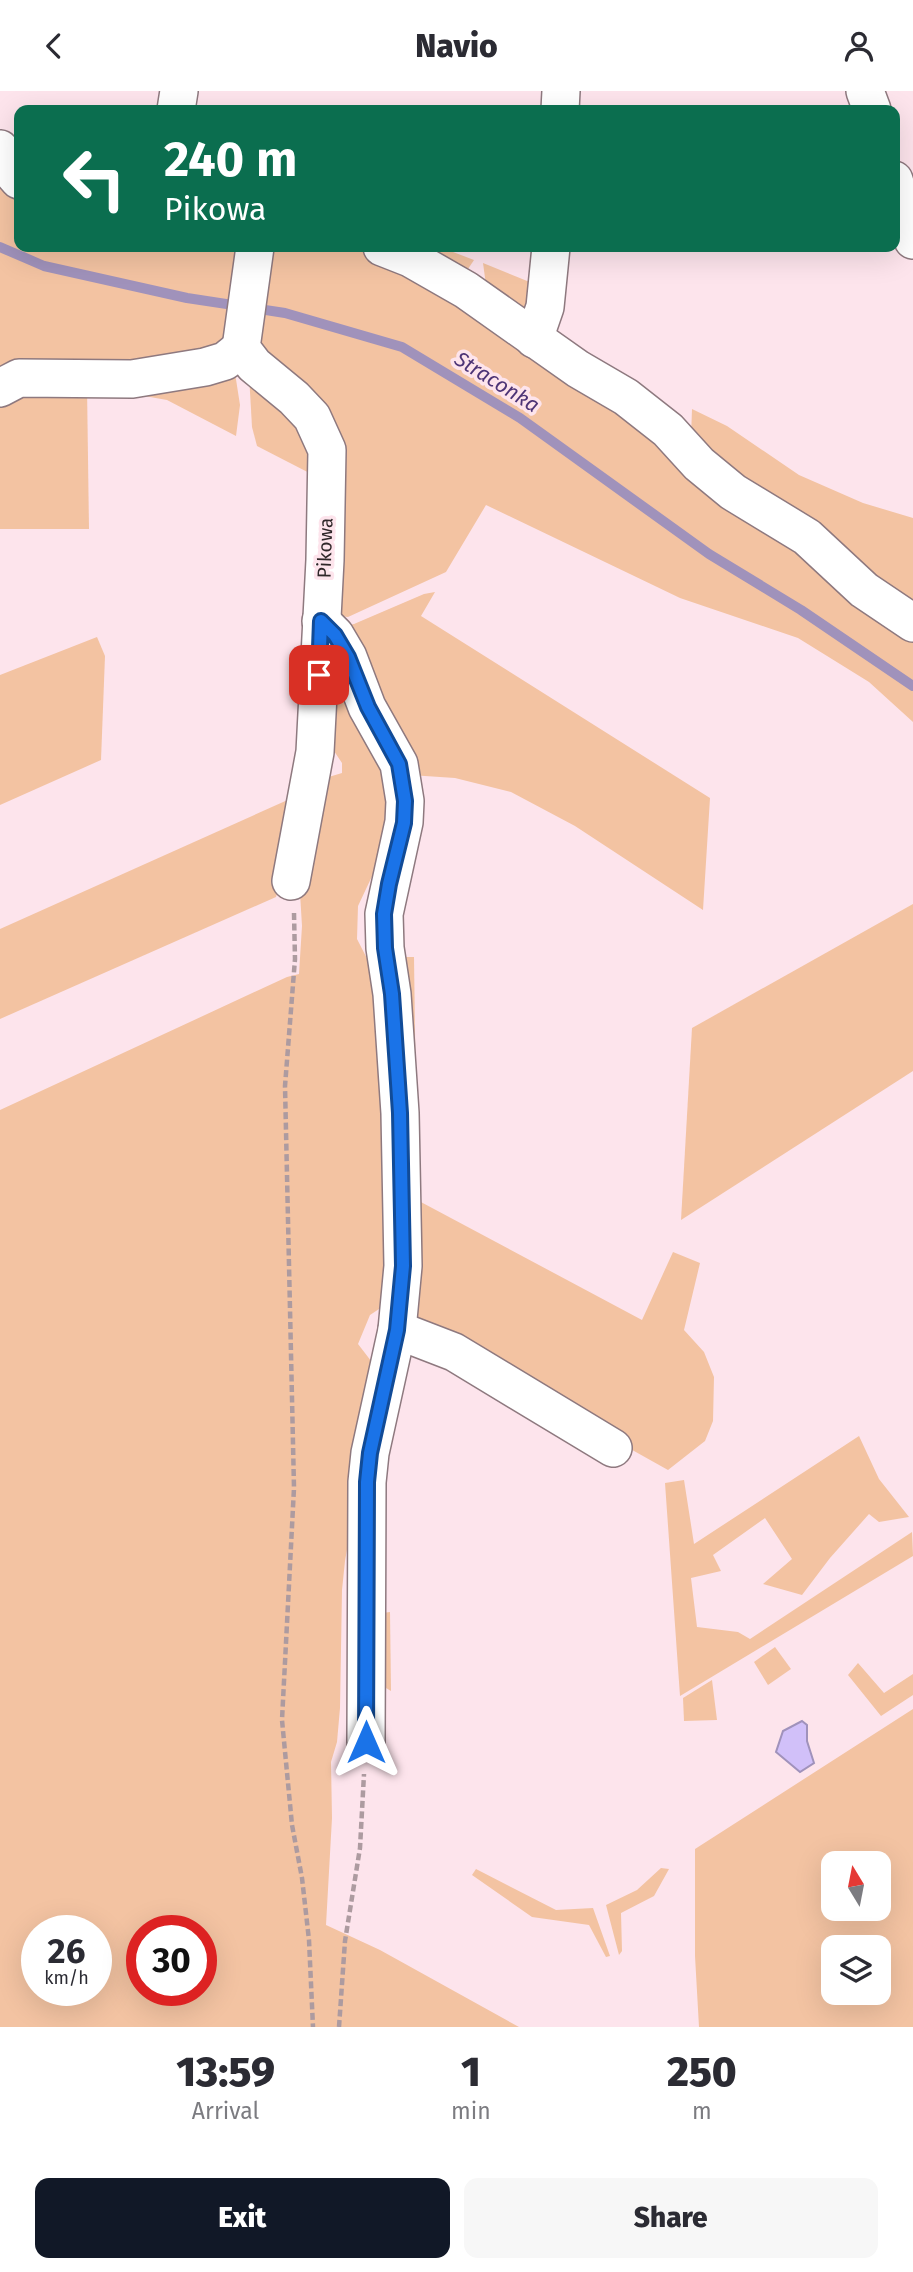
<!DOCTYPE html>
<html lang="en">
<head>
<meta charset="utf-8">
<style>
  :root { --surface:#fff; --page:#f7f7f7; --text:#2b2b33; --muted:#7c7c81; --accent:#111827 }
  body { margin:0; font-family:"Fira Sans",sans-serif; background:var(--page); color:var(--text); height:100vh; display:flex; flex-direction:column; font-size:26px; white-space:nowrap }
  * { box-sizing:border-box; margin:0 }
  p { font-size:23px; color:var(--muted) }
  .icon { flex:none; width:38px; height:38px; fill:none; stroke:currentColor; stroke-width:2; stroke-linecap:round; stroke-linejoin:round }
  .map { position:relative; height:1936px; overflow:hidden }
  .panel { display:flex; flex-direction:column; background:var(--surface); flex:1 }
  .panel>* { flex:none }
  .hud { position:absolute; left:14px; top:14px; width:886px; height:147px; border-radius:14px; box-shadow:0 7px 28px #0002; background:#0b6e4f; color:#fff; overflow:hidden }
  .needle { width:46px; rotate:350deg }
  .fabs { position:absolute; left:821px; top:1760px; display:grid; gap:14px }
  .fabs a { display:grid; place-items:center; width:70px; height:70px; border-radius:14px; background:var(--surface); box-shadow:0 7px 28px #0002; font-size:35px }
  .speed { position:absolute; left:21px; top:1824px; display:flex; gap:14px; font-size:35px; font-weight:700; text-align:center }
  .speed>* { display:grid; place-content:center; width:91px; height:91px; border-radius:50%; background:var(--surface); box-shadow:0 7px 28px #0002; line-height:1 }
  .speed small { font-size:18px; font-weight:400 }
  .speed .limit { border:10px solid #d22; background:#fff; color:#111 }
  .pin { position:absolute; display:grid; place-items:center; width:60px; height:60px; color:#fff; margin:-30px; border-radius:14px; box-shadow:0 4px 10px #0006 }
  .me { position:absolute; width:77px; margin:-38px; rotate:0deg; stroke-linejoin:round; filter:drop-shadow(0 0 5px #0008) }
  .turn { display:flex; align-items:center; gap:24px; height:147px; padding:0 35px; font-size:32px }
  .turn .icon { width:91px; height:91px; stroke-width:2.5 }
  .turn b { display:block; font-size:49px; line-height:60px }
  .eta { display:flex; justify-content:space-evenly; align-items:center; height:119px; text-align:center }
  .eta b { font-size:42px; font-weight:800; line-height:49px }
  .button { display:flex; gap:14px; margin-top:auto; padding:14px 35px }
  .button a { flex:1; height:80px; border-radius:14px; background:var(--accent); color:#fff; font-size:28px; font-weight:800; line-height:80px; text-align:center }
  .button a+a { background:var(--page); color:var(--text) }
  header { display:flex; justify-content:space-between; align-items:center; height:91px; padding:0 35px; background:var(--surface); font-size:32px; font-weight:800 }
  .map>svg:first-child { display:block }
  .green { fill:#f3c3a2; fill-rule:evenodd }
  .water { fill:#d1c0f9; stroke:#a092bb; stroke-width:2 }
  .lines { fill:none; stroke-linecap:round; stroke-linejoin:round }
  .stream { stroke:#a092bb; stroke-width:10 }
  .minor-casing { stroke:#8e797f; stroke-width:40 }
  .path { stroke:#ad9ba0; stroke-width:4.5; stroke-dasharray:7 3.5; stroke-linecap:butt }
  .minor { stroke:#fff; stroke-width:37 }
  .route-casing { stroke:#114b97; stroke-width:18 }
  .route { stroke:#1a73e8; stroke-width:12 }
  .labels { text-anchor:middle; dominant-baseline:central; stroke-width:7; stroke-linejoin:round; paint-order:stroke }
  .street-label { font-size:19px; fill:#2f2729; stroke:#fde4ec }
  .water-label { font-size:21px; font-style:italic; fill:#4d3476; stroke:#fde4ec }
</style>
</head>
<body>
<header><svg class="icon" aria-label="back" viewBox="0 0 24 24"><path d="M15 5l-7 7 7 7"/></svg>Navio<svg class="icon" aria-label="person" viewBox="0 0 24 24"><circle cx="12" cy="8" r="4"/><path d="M4 21q1-7 8-7t8 7"/></svg></header>
<div class="map">
<svg width="913" height="1936" viewBox="0 0 913 1936">
  <rect width="100%" height="100%" fill="#fde4ec"/>
  <!-- green -->
  <g class="green">
    <polygon points="0,79 19,99 19,156 233,156 238,158 225,249 216,260 0,287"/>
    <polygon points="275,156 360,156 375,160 460,205 913,537 913,631 869,591 798,547 680,507 486,414 446,481 348,526 339,525 334,383 259,253 272,159"/>
    <polygon points="400,156 440,156 474,169 466,181"/>
    <polygon points="483,172 542,196 531,217 519,219 486,194"/>
    <polygon points="235,282 240,314 236,345 167,309 116,300"/>
    <polygon points="249,283 285,310 321,388 257,355 252,336"/>
    <polygon points="87,295 89,438 0,438 0,303"/>
    <polygon points="692,318 727,335 799,384 863,412 913,427 913,525 691,346"/>
    <polygon points="435,501 421,525 710,707 703,819 575,735 511,701 455,687 410,684 340,536 354,533 424,503"/>
    <polygon points="97,546 105,565 101,669 0,714 0,584"/>
    <path d="M328,561L394,681L383,762L358,815L357,848L376,885L386,952L388,1212L370,1224L358,1253L378,1279L345,1470L342,1499L340,1617L337,1651L331,1671L332,1727L326,1834L380,1859L519,1936H0V1019L287,886L299,883L302,835L300,802L322,688L342,682V672L332,657ZM37,1839H96V1899H37ZM142,1839H201V1899H142Z"/>
    <polygon points="301,703 293,746 276,806 0,928 0,838"/>
    <polygon points="913,813 913,980 681,1129 692,937"/>
    <polygon points="401,866 414,866 416,1014"/>
    <polygon points="419,1110 642,1229 673,1161 700,1172 684,1239 704,1261 714,1286 713,1330 705,1350 668,1379 409,1234"/>
    <polygon points="859,1345 879,1388 909,1426 879,1431 869,1423 830,1467 802,1504 763,1493 792,1468 765,1427 713,1464 721,1480 691,1487 697,1536 738,1541 750,1548 912,1441 913,1465 680,1605 665,1392 684,1389 694,1453"/>
    <polygon points="390,1521 391,1600 386,1597 382,1522"/>
    <polygon points="775,1556 791,1578 768,1594 754,1571"/>
    <polygon points="858,1572 884,1602 913,1583 913,1604 881,1625 848,1584"/>
    <polygon points="712,1589 717,1629 684,1630 683,1607"/>
    <path d="M913,1618V1936H699L695,1865V1758ZM833,1773H878V1818H833ZM833,1857H878V1902H833Z"/>
    <polygon points="661,1777 669,1778 654,1805 621,1822 622,1860 619,1864 606,1814 637,1799"/>
    <polygon points="476,1778 556,1819 593,1817 610,1865 606,1866 589,1834 532,1826 472,1784"/>
  </g>
  <!-- water -->
  <polygon class="water" points="802,1630 807,1634 807,1650 814,1672 800,1681 776,1661 783,1640"/>
  <g class="lines">
    <!-- stream -->
    <polyline class="stream" points="0,156 44,175 187,207 285,222 402,256 520,327 709,463 801,519 913,595"/>
    <!-- minor casing -->
    <g class="minor-casing">
      <g id="minor">
        <polyline points="865,0 872,19"/>
        <polyline points="176,19 179,0"/>
        <polyline points="560,19 561,0"/>
        <polyline points="0,58 5,73 19,89"/>
        <polyline points="894,89 913,149"/>
        <polyline points="255,156 241,257 254,274 294,307 312,326 327,359 325,469 315,661 291,790"/>
        <polyline points="382,156 410,167 466,199 578,278 626,306 668,339 699,373 733,401 807,446 864,499 913,532"/>
        <polyline points="534,248 545,216 551,156"/>
        <polyline points="0,297 19,287 132,288 205,276 225,270 241,257"/>
        <polyline points="321,530 335,544 348,566 367,616 399,673 405,710 404,731 384,823 385,857 392,903 400,1022 403,1175 397,1239 370,1362 367,1391 366,1651"/>
        <polyline points="397,1239 454,1261 613,1357"/>
      </g>
    </g>
    <!-- path -->
    <g class="path">
      <polyline points="294,822 295,868 285,995 294,1397 282,1629 292,1734 302,1787 309,1849 313,1936"/>
      <polyline points="339,1936 345,1850 360,1757 364,1683"/>
    </g>
    <!-- minor -->
    <use href="#minor" class="minor"/>
  </g>
  <g class="lines">
    <!-- route casing -->
    <g class="route-casing">
      <polyline id="route" points="319,584 321,530 335,544 348,566 368,616 399,673 405,710 404,732 389,793 384,823 385,857 392,903 400,1022 403,1175 397,1239 370,1362 367,1391 366,1651"/>
    </g>
    <!-- route -->
    <use href="#route" class="route"/>
  </g>
  <g class="labels">
    <!-- street labels -->
    <g class="street-label">
      <text transform="translate(325 457) rotate(-88)">Pikowa</text>
    </g>
    <!-- water labels -->
    <g class="water-label">
      <text transform="translate(497 291) rotate(32)">Straconka</text>
    </g>
  </g>
</svg>
<div class="fabs">
<a><svg class="needle" viewBox="-14 -14 28 28"><path d="M0-13l5 13h-10z" fill="#e53935"/><path d="M0 13l5-13h-10z" fill="#7c7c81"/></svg></a>
<a><svg class="icon" aria-label="layers" viewBox="0 0 24 24"><path d="M12 4l9 5-9 5-9-5zM3 14l9 5 9-5"/></svg></a>
</div>
<div class="speed"><div>26<small>km/h</small></div><div class="limit">30</div></div>
<div class="pin" style="left:319px;top:584px;background:#d93025"><svg class="icon" aria-label="arrive" viewBox="0 0 24 24"><path d="M6 21V4h12l-3 4 3 4H6"/></svg></div>
<svg class="me" style="left:366px;top:1651px" viewBox="-20 -20 40 40"><path d="M0-17L14 15 0 8-14 15z" fill="#1a73e8" stroke="#fff" stroke-width="4"/></svg>
<div class="hud">
<div class="turn"><svg class="icon" aria-label="left" viewBox="0 0 24 24"><path d="M17 20v-9H6M10 6l-5 5 5 5"/></svg><div><b>240 m</b>Pikowa</div></div>
</div>
</div>
<section class="panel">
<div class="eta">
<div><b>13:59</b><p>Arrival</p></div>
<div><b>1</b><p>min</p></div>
<div><b>250</b><p>m</p></div>
</div>
<div class="button"><a>Exit</a><a>Share</a></div>
</section>
</body>
</html>
